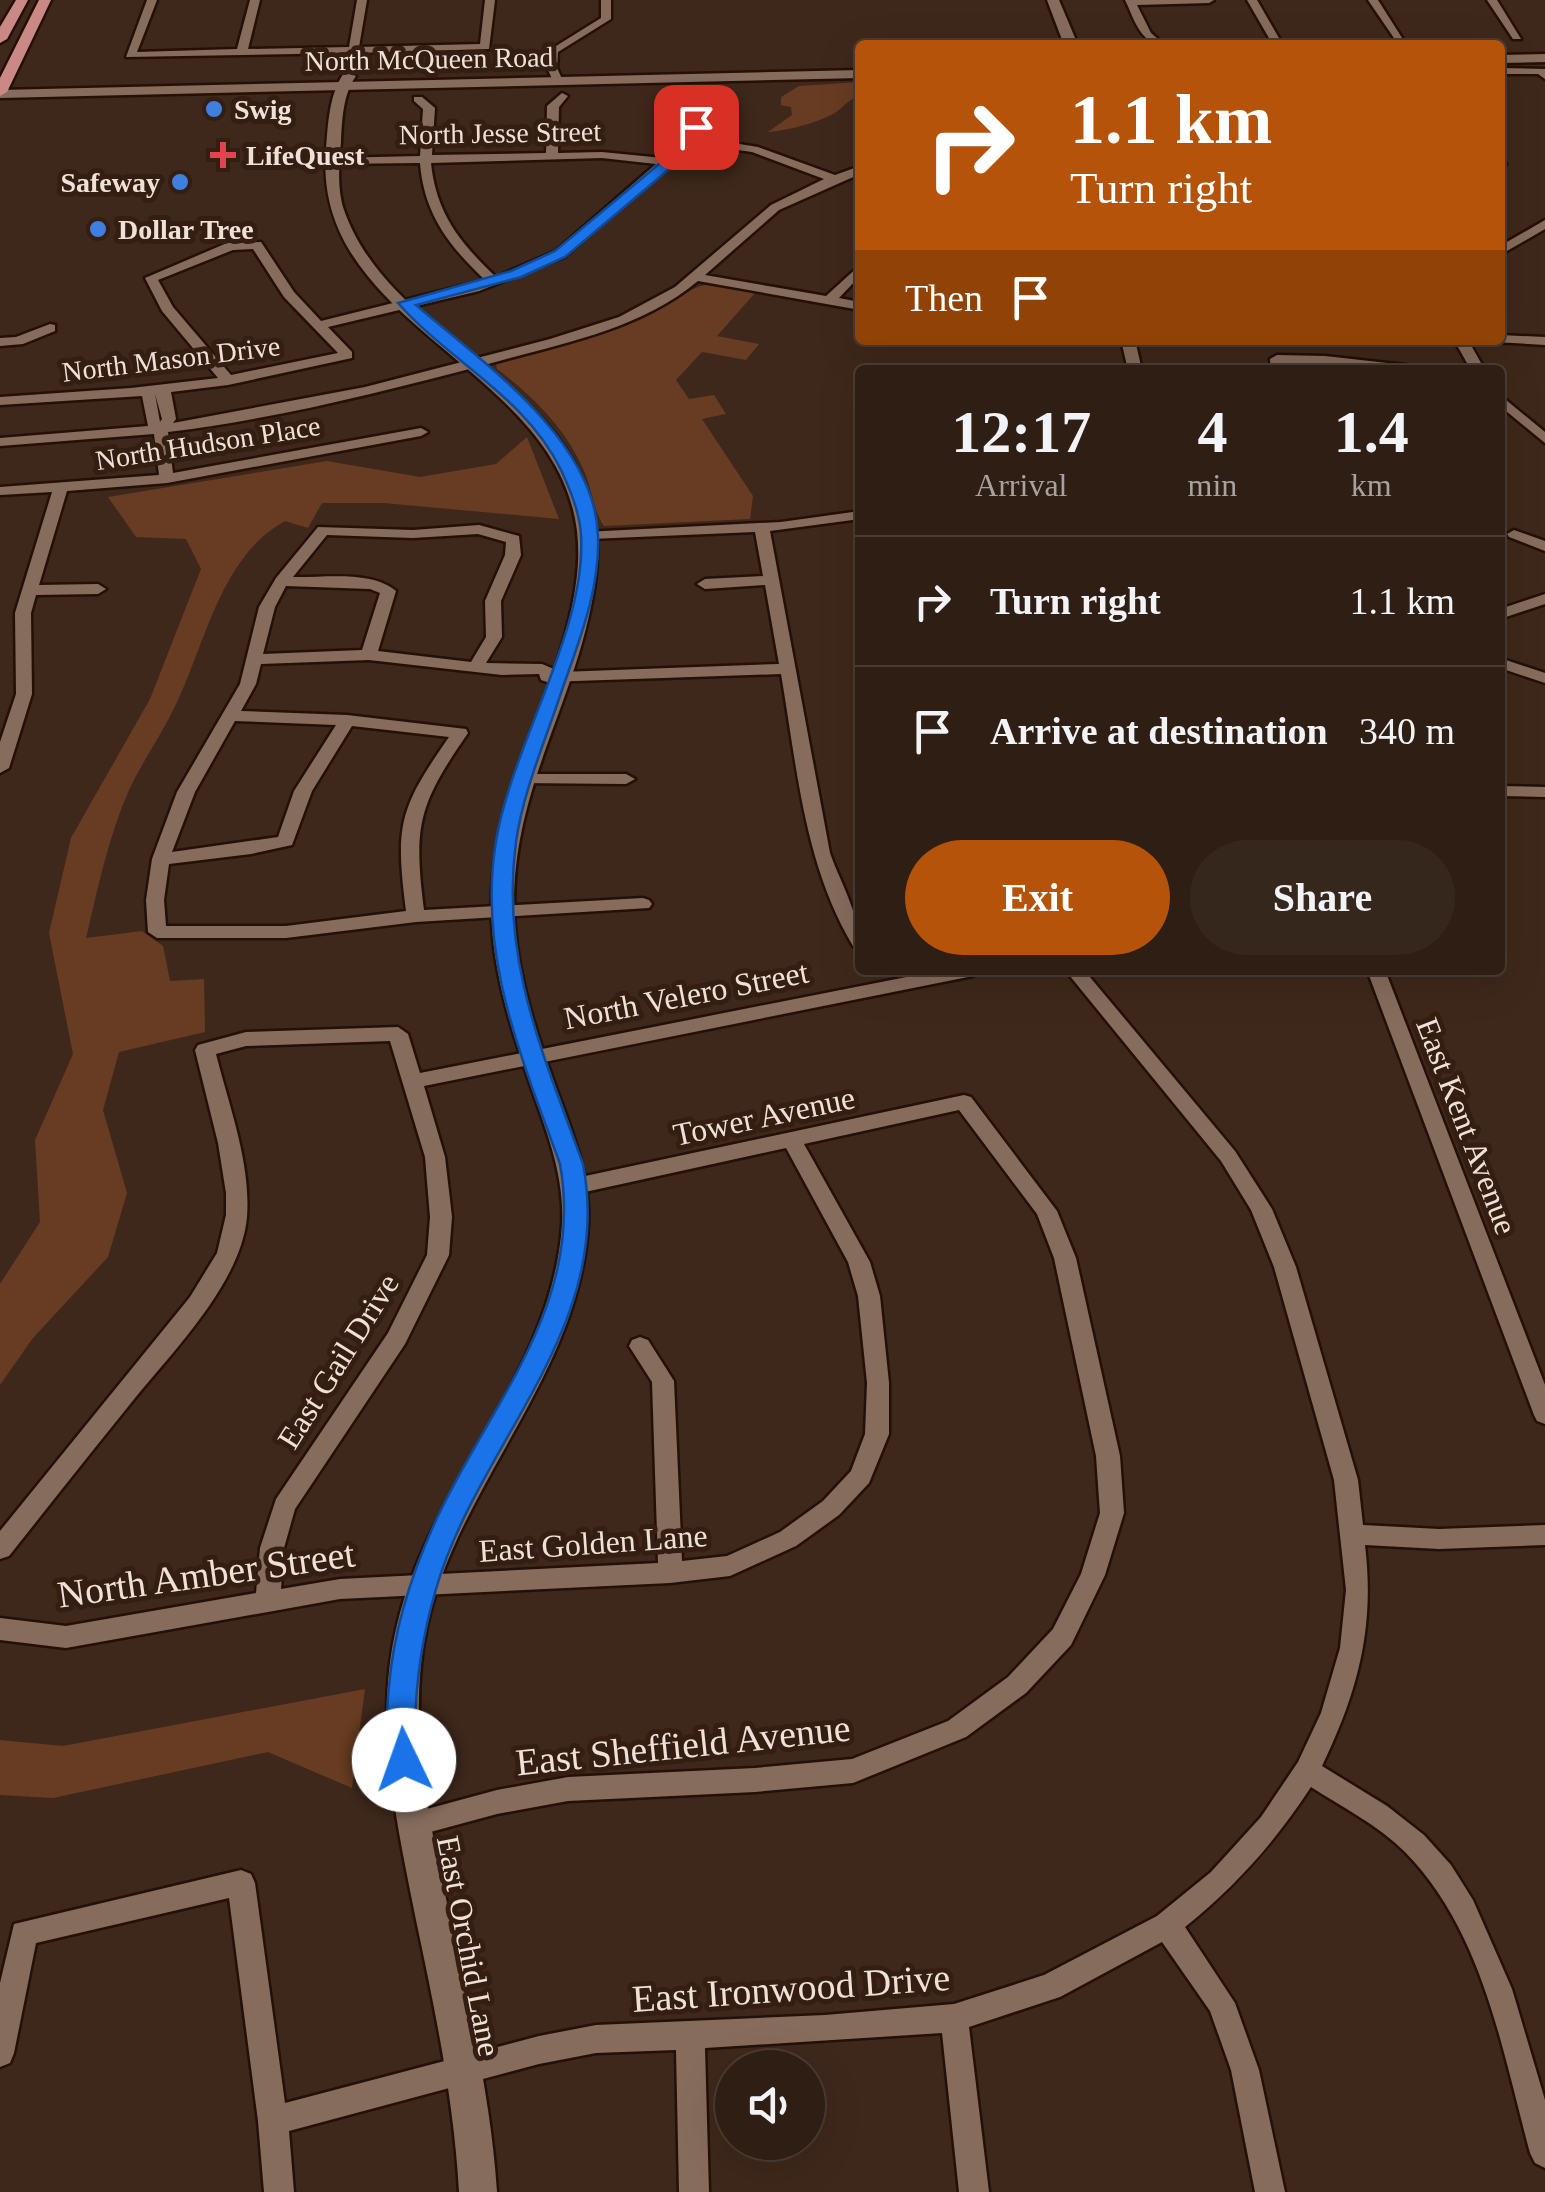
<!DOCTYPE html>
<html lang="en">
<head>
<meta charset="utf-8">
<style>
  :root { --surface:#2e1e14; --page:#36271d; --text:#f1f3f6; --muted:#a7a2a0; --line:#493c34; --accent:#b45309 }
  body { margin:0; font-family:Georgia,serif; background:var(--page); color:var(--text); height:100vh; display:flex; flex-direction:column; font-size:38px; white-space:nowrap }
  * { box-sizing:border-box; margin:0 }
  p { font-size:32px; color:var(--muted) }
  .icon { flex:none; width:55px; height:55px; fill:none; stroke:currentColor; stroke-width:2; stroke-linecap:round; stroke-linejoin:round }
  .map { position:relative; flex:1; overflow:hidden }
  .sheet { position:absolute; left:855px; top:365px; width:650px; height:610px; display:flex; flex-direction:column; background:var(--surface); border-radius:10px; box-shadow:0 10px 40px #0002,0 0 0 2px var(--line) }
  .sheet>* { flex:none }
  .hud { position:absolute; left:855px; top:40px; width:650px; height:305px; border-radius:10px; box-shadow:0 10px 40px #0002,0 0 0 2px var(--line); background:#b45309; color:#fff; overflow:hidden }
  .controls { position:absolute; left:715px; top:2050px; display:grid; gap:20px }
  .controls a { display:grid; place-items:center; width:110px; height:110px; border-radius:50%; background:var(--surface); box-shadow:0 10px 40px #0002,0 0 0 2px var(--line); font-size:50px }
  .pin { position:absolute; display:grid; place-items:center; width:85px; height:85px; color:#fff; margin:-42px; border-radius:20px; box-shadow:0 5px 15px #0006 }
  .me { position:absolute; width:110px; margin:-55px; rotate:357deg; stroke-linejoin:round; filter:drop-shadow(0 0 8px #0008) }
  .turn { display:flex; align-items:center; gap:35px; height:210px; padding:0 50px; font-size:45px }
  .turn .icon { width:130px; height:130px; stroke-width:2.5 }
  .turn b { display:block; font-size:70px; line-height:85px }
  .then { display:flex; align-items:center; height:95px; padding:0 50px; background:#0003; gap:20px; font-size:38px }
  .eta { display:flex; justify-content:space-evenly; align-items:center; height:170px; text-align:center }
  .eta b { font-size:60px; font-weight:600; line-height:70px }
  .primary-button { display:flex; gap:20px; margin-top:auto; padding:20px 50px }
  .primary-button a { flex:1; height:115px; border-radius:60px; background:var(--accent); color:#fff; font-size:40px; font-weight:600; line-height:115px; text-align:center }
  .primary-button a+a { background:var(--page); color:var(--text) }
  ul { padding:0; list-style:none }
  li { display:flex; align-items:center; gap:30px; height:130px; padding:0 50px; border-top:2px solid var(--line) }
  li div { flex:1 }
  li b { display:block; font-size:38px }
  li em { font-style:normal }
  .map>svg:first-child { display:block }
  .green { fill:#683c22 }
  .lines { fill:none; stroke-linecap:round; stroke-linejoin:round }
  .minor-casing { stroke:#241005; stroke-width:5 }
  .tertiary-casing { stroke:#241005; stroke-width:5 }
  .secondary-casing { stroke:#241005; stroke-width:5 }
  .primary-casing { stroke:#241005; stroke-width:5 }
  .minor { fill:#866c5d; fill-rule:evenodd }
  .tertiary { fill:#866c5d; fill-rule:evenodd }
  .secondary { fill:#866c5d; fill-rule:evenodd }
  .primary { fill:#ca8886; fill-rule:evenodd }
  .route { fill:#1a73e8; stroke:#114b97; stroke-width:2.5 }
  .shop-dot { fill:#3f7fe0; stroke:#331e11; stroke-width:4 }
  .health-dot { fill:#e0444e; stroke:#331e11; stroke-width:4 }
  .labels { text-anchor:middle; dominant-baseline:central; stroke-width:10; stroke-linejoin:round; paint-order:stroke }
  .far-street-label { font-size:28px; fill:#f0e1d8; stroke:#331e11 }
  .far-poi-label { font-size:28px; font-weight:bold; fill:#f0e1d8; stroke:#331e11; text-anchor:start }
  .street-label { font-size:32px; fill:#f0e1d8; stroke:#331e11 }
  .near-street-label { font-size:38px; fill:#f0e1d8; stroke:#331e11 }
</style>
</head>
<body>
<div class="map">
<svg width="1545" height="2192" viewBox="0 0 1545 2192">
  <rect width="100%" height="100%" fill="#3e281b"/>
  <!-- green -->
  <g class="green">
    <path d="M860,82V96C847,99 844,108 833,114C816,123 786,131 768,132L792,115L791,107L781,105V97L799,86Z"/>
    <path d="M710,284L755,293L717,336L759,344L746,360L702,352L676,380L689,399L714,395L726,414L702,419L753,496L750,519L604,526C594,512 592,490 585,473C567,430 534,397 497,369L496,364C546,342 604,337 654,312C671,303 691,286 710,284Z"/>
    <path d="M527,437L559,519L384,503H322L308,528L285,521C221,556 206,641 177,702C163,733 143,760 129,790C108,838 98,888 86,938L142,931L163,946L170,981L204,979L205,1032L119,1052L103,1110L127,1193L108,1257L33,1338L0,1385V1284L40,1222L35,1140L73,1054L49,933L71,838L150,699L201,569L186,539L136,537L108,497L327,461L420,477L496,464Z"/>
    <polygon points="365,1689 352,1788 268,1752 53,1798 0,1795 0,1740 63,1746"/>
  </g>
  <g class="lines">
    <!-- minor casing -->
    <g class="minor-casing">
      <g id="minor">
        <polygon points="147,0 157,0 137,52 237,49 250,0 260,0 248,49 349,47 357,0 367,0 359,47 480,44 485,0 495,0 489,49 358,53 354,76 349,79 344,76 348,53 126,57"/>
        <polygon points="601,0 611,0 611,19 558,52 557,68 563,81 554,83 547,68 548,51 601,18"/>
        <path d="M1125,0H1214L1209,3L1137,5L1151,33L1165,45C1140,45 1134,18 1125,0Z"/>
        <polygon points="1247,0 1257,0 1283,45 1273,45"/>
        <polygon points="1368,0 1378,0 1404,41 1396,41"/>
        <polygon points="1487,0 1497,0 1521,39 1513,39"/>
        <polygon points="1500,68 1545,69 1545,79 1538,74 1500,74"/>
        <path d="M706,90L711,93L701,104L697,137L758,147L835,175L860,166V174L779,210L705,275L826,296L860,265V276L839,298L860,302V310L698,281C639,330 560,344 488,364C382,392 276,419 168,432L173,473L421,428L428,432L421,436L167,483L67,491L39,585L98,584L106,589L98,594L36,595L31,613L32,694L9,768L0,773V742L16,694L15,613L52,492L0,495V487L159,475L154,434L0,446V438L148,426L142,396L0,405V397L131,388L218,378L162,311L145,278L227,243L261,242L294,292L321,321L485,280C449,246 424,214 420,163L332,164L326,161L332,158L420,156L423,109L414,101V97H422L435,108L432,155L546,153L547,106L562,93L568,96L559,107L558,153L602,152L663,158L685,139L690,103ZM693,144L752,152L824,179L771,205L675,287L619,317L550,339L365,387L173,423L176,419L171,392L228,385L352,358V352L328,327L479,291L564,257ZM602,158L656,164L556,251L496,277C460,243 436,213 431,163ZM253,249L284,297L338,353L231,375L173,307L158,280L233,250ZM155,394L162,419L160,422Z"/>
        <polygon points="1500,161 1506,164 1504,167 1500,168"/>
        <polygon points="1545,220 1545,229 1500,255 1500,246"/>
        <polygon points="50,324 55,325 55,331 23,344 0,346 0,338 16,337"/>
        <polygon points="1500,335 1545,337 1545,345 1495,342 1500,340"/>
        <polygon points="1121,340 1135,340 1142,370 1128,370"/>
        <polygon points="1454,340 1468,340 1485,370 1471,370"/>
        <polygon points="1277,355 1325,356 1414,366 1421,370 1284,363 1285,370 1271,370 1270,359"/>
        <polygon points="1500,395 1545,432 1545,443 1500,406"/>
        <path d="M860,511V519L770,531L830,853C841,884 860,915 860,948L853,946C804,864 797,767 781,674L547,682L541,680L539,674L502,675L369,660L261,664L256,684L241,711L347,715L466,729L468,733C419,804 413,824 424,910L643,898L649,900L652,904L649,908L416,922L286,938H157L148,932L146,900L152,859L177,792L240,684L259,607L276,578L318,527L413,530L479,525L519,536L521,555L501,601L502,637L486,663L542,664L561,672L779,664L765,585L705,589L697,584L705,579L763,576L755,532L590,539L585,538V532L781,522ZM478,534L506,542L505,555L485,601L486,637L471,662L378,651L396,591C371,570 324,578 293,577L327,535L413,538ZM286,586L370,589L380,593L362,650L263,654L275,607ZM235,721L336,725L294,791L278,837L172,852L195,792ZM352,726L449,737C399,809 395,824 406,911L286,926H166L164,900L169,864L251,854L292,845L312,791Z"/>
        <polygon points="1514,530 1545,541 1545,551 1509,537 1507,534"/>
        <polygon points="1545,594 1545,604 1500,619 1500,609"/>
        <polygon points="1500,658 1545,673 1545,683 1500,668"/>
        <polygon points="523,774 626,774 635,779 626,784 517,783 514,779 517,775"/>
        <polygon points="1500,786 1545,787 1545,797 1500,796"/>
        <path d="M942,970H982L973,976L424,1086L445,1157L452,1217L449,1255L405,1344L295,1509L284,1548L281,1589L340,1579L658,1563L652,1382L629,1346L632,1340L640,1337L648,1340L674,1381L682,1561L727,1556L780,1532L823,1501L851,1471L865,1434L867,1383L858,1296L848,1262L786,1148L576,1194L569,1191L566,1186L569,1181L576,1178L964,1095L971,1097L1057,1211L1076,1258L1120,1456L1124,1513L1105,1575L1071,1645L1026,1693L966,1737L853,1783L755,1792L568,1801L497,1814L412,1837L403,1834L399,1825L403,1816L412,1813L497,1790L568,1777L755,1768L852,1759L948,1721L1008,1677L1053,1629L1081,1574L1100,1513L1096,1456L1054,1258L1037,1214L959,1110L804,1144L870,1262L880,1296L889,1383V1434L869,1483L839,1515L796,1546L730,1576L670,1583L340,1599L66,1648L0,1640V1618L66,1626L256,1593L260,1548L276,1499L388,1333L427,1255L430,1217L425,1157L390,1041L246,1046L216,1054C229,1106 251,1163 247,1217C241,1285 168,1356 127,1408C87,1457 48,1507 9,1556L0,1559V1531L190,1297L217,1253L226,1215V1193L218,1143L195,1050L198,1045L246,1032L398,1027L408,1034L420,1073Z"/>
        <path d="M1065,970H1084L1235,1151L1272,1209L1296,1267L1358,1480L1363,1525L1439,1529L1545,1525V1545L1439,1549L1365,1545C1375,1628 1358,1691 1322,1766L1387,1806L1424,1835L1451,1865L1473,1900L1512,1989L1545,2100V2168L1535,2163L1530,2153C1502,2050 1483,1931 1405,1852C1378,1825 1342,1807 1311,1787C1275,1842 1236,1886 1185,1927L1235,2003L1259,2070L1285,2192H1255L1231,2070L1210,2011L1162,1942L1060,1997L969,2027L989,2192H959L942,2033L705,2048L709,2192H679L676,2050L596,2053L539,2064L289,2131L294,2192H264L258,2121L229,1898L36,1943L14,2053L10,2063L0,2067V1983L14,1924L241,1870L251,1874L255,1883L285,2103L539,2036L596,2025L825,2015L954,2004L1044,1975L1157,1916L1211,1872L1261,1817L1298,1762L1321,1713L1340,1648L1346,1590L1334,1480L1274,1267L1251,1210L1221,1161Z"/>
        <polygon points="1367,970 1385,970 1545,1385 1545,1424 1537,1421 1534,1415"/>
      </g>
    </g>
    <!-- tertiary casing -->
    <g class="tertiary-casing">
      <g id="tertiary">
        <polygon points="1047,0 1059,0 1078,45 1064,45"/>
        <path d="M344,73L356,76C343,94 342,120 341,142C339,164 337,189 344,210C396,358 622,388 595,583C578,705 505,795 515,927C519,980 536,1032 554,1082C571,1129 591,1174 588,1225C580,1374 458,1484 427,1626C406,1724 430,1825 451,1921C470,2011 491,2100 497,2192H459C454,2100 435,2010 416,1920C397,1824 373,1722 397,1625C430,1484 552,1373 562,1225C565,1174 545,1128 529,1081C512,1031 495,979 492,925C484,793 559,705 576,583C607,371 310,344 326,150C328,124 329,94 344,73Z"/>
      </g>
    </g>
    <!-- secondary casing -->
    <g class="secondary-casing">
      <g id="secondary">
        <polygon points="1545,54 1545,62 1500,63 1500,55"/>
        <polygon points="860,70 860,78 0,98 0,90"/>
      </g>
    </g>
    <!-- primary casing -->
    <g class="primary-casing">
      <g id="primary">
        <polygon points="16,0 28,0 7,39 0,43 0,27"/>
        <polygon points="39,0 51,0 7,92 0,96 0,78"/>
      </g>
    </g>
    <!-- minor -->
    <use href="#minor" class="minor"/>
    <!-- tertiary -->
    <use href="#tertiary" class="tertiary"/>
    <!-- secondary -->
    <use href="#secondary" class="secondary"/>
    <!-- primary -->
    <use href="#primary" class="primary"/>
  </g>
  <!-- route -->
  <path class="route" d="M696,123L702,127L695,142L674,165L565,257L521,277L416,305C482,362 595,439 598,536C600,590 579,641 562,690C546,739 523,791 516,842C500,960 544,1056 583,1164C615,1328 478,1443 436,1589C423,1633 416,1679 415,1725C415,1741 421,1755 415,1769L404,1773L394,1769C382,1744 387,1713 389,1686C394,1627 412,1572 437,1518C492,1401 585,1303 560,1164C522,1058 477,956 496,841C512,745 587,629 581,535C580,513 570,489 561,470C526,397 449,361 398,303L511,271L555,251L665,159Z"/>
  <!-- markers -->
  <g class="shop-dot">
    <circle cx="214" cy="109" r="10"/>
    <circle cx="180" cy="182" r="10"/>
    <circle cx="98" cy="229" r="10"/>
  </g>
  <path class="health-dot" d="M218 140h10v10h10v10h-10v10h-10v-10h-10v-10h10z"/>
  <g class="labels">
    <!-- far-street labels -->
    <g class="far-street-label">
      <text transform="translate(429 59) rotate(-1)">North McQueen Road</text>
      <text transform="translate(500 133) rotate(-1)">North Jesse Street</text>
      <text transform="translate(171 359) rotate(-7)">North Mason Drive</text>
      <text transform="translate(208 443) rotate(-9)">North Hudson Place</text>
    </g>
    <!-- far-poi labels -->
    <g class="far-poi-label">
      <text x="234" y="109">Swig</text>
      <text x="246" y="155">LifeQuest</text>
      <text x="160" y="182" text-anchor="end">Safeway</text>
      <text x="118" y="229">Dollar Tree</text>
    </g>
    <!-- street labels -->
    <g class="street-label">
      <text transform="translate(686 995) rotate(-11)">North Velero Street</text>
      <text transform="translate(764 1116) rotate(-12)">Tower Avenue</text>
      <text transform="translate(1467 1126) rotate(69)">East Kent Avenue</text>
      <text transform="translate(338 1361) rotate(-58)">East Gail Drive</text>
      <text transform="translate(593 1543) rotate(-4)">East Golden Lane</text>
      <text transform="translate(469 1946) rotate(79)">East Orchid Lane</text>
    </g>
    <!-- near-street labels -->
    <g class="near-street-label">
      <text transform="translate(206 1574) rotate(-8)">North Amber Street</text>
      <text transform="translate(683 1745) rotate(-6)">East Sheffield Avenue</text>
      <text transform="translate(791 1988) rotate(-4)">East Ironwood Drive</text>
    </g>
  </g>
</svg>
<div class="controls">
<a><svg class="icon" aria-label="sound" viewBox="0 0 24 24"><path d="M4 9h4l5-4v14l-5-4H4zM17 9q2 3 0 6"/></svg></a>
</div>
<div class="pin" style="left:696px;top:127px;background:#d93025"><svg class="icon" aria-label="arrive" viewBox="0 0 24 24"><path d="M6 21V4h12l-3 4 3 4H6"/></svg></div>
<svg class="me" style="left:404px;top:1760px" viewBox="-20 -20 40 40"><circle r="19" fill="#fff"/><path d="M0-13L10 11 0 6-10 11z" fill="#1a73e8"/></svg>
<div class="hud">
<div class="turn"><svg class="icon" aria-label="right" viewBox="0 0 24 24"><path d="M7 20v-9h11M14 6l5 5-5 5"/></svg><div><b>1.1 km</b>Turn right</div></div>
<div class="then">Then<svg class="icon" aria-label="arrive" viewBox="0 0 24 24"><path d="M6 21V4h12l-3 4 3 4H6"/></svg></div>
</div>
<section class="sheet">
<div class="eta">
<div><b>12:17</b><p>Arrival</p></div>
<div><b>4</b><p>min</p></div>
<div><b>1.4</b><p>km</p></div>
</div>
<ul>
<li><svg class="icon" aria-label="right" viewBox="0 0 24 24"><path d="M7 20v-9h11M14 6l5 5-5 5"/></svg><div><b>Turn right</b></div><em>1.1 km</em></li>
<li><svg class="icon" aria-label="arrive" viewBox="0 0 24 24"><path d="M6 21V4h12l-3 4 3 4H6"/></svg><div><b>Arrive at destination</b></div><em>340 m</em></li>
</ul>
<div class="primary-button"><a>Exit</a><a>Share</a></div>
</section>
</div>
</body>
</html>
